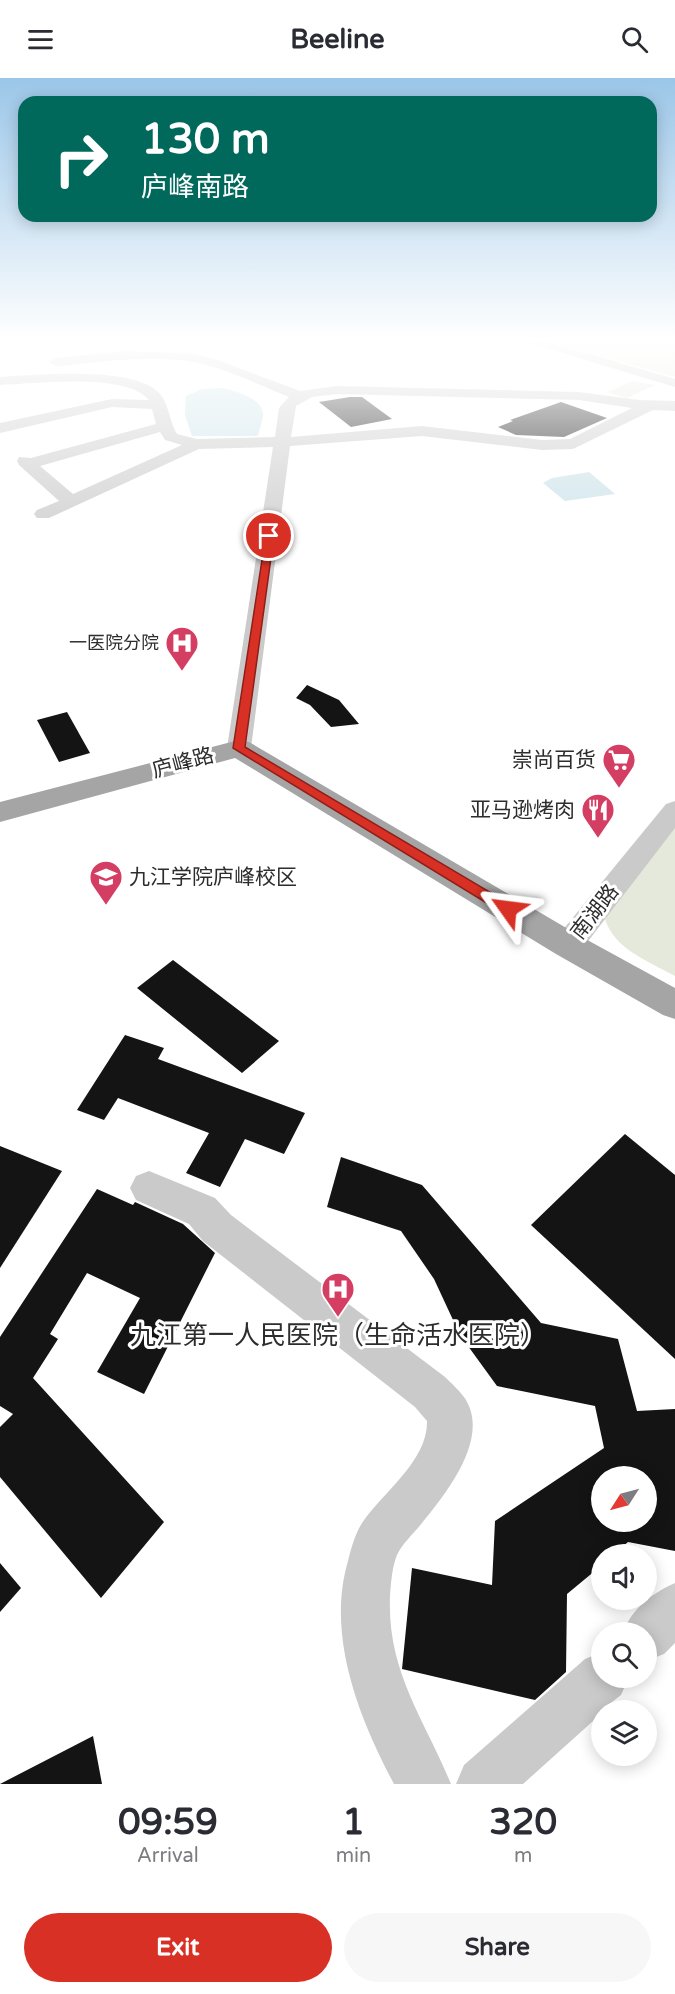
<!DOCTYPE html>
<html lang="en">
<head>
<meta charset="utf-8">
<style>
  :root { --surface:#fff; --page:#f7f7f7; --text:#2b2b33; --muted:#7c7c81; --accent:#d93025 }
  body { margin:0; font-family:"Varela Round","Noto Sans SC",sans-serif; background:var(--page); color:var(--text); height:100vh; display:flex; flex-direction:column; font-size:22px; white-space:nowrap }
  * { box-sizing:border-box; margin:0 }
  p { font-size:20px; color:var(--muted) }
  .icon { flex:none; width:33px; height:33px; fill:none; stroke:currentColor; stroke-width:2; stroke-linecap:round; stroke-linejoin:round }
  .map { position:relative; height:1706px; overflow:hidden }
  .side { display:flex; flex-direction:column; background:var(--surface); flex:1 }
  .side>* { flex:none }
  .banner { position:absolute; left:18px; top:18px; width:639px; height:126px; border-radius:18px; box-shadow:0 3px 15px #0003; background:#00695c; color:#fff; overflow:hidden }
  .needle { width:39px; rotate:234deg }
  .tools { position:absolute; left:591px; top:1388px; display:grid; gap:12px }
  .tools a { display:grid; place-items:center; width:66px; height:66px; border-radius:50%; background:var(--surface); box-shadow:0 3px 15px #0003; font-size:30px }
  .pin { position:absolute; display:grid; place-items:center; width:51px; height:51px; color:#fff; margin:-26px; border:3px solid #fff; border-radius:50%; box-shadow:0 2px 6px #0007 }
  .me { position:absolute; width:66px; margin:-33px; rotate:301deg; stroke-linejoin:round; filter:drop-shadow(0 0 4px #0008) }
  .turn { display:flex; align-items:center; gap:21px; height:126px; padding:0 24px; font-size:27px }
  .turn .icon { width:78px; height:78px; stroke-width:2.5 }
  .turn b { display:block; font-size:42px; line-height:51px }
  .eta { display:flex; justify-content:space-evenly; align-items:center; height:102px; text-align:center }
  .eta b { font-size:36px; font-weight:800; line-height:42px }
  .button { display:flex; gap:12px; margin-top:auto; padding:12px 24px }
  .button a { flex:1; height:69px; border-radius:36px; background:var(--accent); color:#fff; font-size:24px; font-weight:800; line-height:69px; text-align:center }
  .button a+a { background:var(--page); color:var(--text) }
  header { display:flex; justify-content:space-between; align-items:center; height:78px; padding:0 24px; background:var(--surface); font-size:27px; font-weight:800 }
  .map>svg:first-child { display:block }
  .green { fill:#e5e9db }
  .water { fill:#c9e1e8 }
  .building { fill:#141414; fill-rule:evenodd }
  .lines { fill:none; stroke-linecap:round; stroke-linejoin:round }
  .minor { fill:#cacaca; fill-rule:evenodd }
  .major { fill:#a5a5a5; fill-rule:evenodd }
  .route { fill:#d93025; stroke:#8d1f18; stroke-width:1.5 }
  .labels { text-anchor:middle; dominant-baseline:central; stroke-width:6; stroke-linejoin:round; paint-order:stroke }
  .far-poi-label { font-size:18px; fill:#2d2d2d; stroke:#fff; text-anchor:end }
  .poi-label { font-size:21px; fill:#2d2d2d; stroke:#fff; text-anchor:end }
  .street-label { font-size:21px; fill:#2d2d2d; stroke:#fff }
  .near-poi-label { font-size:26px; fill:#2d2d2d; stroke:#fff }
</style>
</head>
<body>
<header><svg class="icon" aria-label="menu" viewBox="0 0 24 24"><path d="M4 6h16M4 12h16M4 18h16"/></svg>Beeline<svg class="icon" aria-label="search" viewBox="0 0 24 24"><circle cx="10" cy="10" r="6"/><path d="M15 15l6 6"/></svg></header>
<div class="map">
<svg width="675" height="1706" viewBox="0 0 675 1706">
  <rect width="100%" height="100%" fill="#fff"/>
  <!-- green -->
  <g class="green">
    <polygon points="675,264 675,299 552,265 553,264"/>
    <polygon points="633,303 655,307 627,320 608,314"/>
    <path d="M675,747V898C648,883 611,870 604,837Z"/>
  </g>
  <!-- water -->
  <g class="water">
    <path d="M222,310C235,313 265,320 263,339C262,345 259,352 258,358H192L185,337L186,318L202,311Z"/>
    <polygon points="589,394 615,416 565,423 543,405 552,400"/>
  </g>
  <!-- building -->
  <g class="building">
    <polygon points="350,319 362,319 392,341 351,349 319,324"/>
    <polygon points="561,324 607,340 564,359 516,357 498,349 513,343 510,342"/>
    <polygon points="307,607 339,622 359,646 331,649 310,627 296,620"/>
    <polygon points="67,634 90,675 59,684 37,642"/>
    <polygon points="173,882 279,963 242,995 137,910"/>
    <polygon points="125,957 164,970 158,981 305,1035 284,1076 245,1061 220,1109 186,1095 209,1055 118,1020 104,1042 77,1032"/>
    <polygon points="625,1056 675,1097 675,1281 531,1147"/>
    <polygon points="0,1068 62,1093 0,1190"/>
    <path d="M341,1079L422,1107L541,1245L618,1261L637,1333L675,1331V1473L628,1464L614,1476H602V1487L567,1516L566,1594L535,1622L402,1591L412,1490L492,1507L495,1443L604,1370L595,1328L497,1308L460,1257L434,1201L401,1153L327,1129ZM602,1398H646V1443H602Z"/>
    <polygon points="97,1111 133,1127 135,1124 183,1146 215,1175 144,1316 97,1294 140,1220 87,1195 50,1256 58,1261 33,1300 164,1444 101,1520 0,1399 0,1349 13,1336 0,1328 0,1259"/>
    <polygon points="0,1485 21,1510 0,1534"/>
    <polygon points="93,1658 102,1706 0,1706"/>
  </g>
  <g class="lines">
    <!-- minor -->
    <g class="minor">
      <polygon points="526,264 548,264 675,301 675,309"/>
      <path d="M125,273L188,275L215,281L300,313L337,308L579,314L639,322L675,323V333L653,332L573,371L542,372L422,358L290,368L251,670L248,675L239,678L230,675L227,670L273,369L199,371L49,440H37L34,436L37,432L59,423L19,387L17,383L19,379L31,380L156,346L152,331L112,329L0,355V345L112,321L149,322C125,294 35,306 0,307V299C36,297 132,288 158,314C169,324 169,343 177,356L197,361L275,359L279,330L289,319C257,306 223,289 189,283C145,277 100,284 56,288L49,284L56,280ZM337,316L579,322L632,330L570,361L542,362L422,348L291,359L296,328L312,319ZM160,354L165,362L182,367L73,416L40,388Z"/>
      <polygon points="675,723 675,750 579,875 568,878 557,875 553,867 557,859 666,726"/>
      <path d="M149,1093L215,1120L231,1137L445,1299C451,1305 459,1312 464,1319C492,1359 446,1415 422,1445C414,1455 402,1466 397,1477C392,1489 391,1505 390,1518C387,1594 424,1640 451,1706H394C359,1640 326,1558 348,1483C351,1471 355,1456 362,1445C383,1414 428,1383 427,1343L415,1329L203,1163L189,1146L136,1122L130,1110L136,1098Z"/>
      <path d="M675,1505V1565L664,1576L646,1583V1554H623C632,1531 652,1515 675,1505Z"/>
      <polygon points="602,1574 602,1599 629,1599 621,1617 602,1632 602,1635 523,1706 456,1706 464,1687 585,1581"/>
    </g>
    <!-- major -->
    <polygon class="major" points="239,662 249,664 580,858 675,910 675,941 663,937 556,876 235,680 0,744 0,724"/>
  </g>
  <!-- sky -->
  <linearGradient id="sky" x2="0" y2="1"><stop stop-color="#9bc6e8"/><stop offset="0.52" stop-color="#fff"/><stop offset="1" stop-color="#fff" stop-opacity="0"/></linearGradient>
  <rect width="675" height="503" fill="url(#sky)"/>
  <!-- route -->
  <polygon class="route" points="266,456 274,458 245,669 513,828 513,835 503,835 233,670"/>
  <!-- icons -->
  <defs>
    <g id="hospital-pin" transform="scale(1.725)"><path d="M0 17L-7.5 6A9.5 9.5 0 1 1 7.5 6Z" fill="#d53e63" stroke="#fff"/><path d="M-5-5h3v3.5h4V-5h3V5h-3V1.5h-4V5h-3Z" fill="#fff"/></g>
    <g id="supermarket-pin" transform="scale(1.725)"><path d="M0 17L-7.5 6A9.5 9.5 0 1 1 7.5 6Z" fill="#d53e63" stroke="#fff"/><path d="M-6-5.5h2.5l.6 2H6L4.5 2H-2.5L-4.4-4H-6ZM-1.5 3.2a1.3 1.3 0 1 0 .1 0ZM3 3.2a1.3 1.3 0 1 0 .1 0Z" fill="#fff"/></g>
    <g id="restaurant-pin" transform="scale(1.725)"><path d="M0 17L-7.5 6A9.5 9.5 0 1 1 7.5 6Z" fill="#d53e63" stroke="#fff"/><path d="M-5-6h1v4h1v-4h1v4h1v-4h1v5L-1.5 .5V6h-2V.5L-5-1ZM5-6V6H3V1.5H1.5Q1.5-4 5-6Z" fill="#fff"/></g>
    <g id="university-pin" transform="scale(1.725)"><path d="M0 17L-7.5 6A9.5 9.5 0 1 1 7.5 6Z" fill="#d53e63" stroke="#fff"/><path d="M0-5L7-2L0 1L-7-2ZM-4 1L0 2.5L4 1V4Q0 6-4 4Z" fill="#fff"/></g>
  </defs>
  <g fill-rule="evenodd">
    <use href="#hospital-pin" x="182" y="565"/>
    <use href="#supermarket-pin" x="619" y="682"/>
    <use href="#restaurant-pin" x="598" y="732"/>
    <use href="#university-pin" x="106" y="799"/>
    <use href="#hospital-pin" x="338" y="1211"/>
  </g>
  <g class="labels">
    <!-- far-poi labels -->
    <g class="far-poi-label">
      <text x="159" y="565">一医院分院</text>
    </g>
    <!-- poi labels -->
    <g class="poi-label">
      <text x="596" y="682">崇尚百货</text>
      <text x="575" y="732">亚马逊烤肉</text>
      <text x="129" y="799" text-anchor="start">九江学院庐峰校区</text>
    </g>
    <!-- street labels -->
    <g class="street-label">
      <text transform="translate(183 685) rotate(-15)">庐峰路</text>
      <text transform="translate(595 834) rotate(-52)">南湖路</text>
    </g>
    <!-- near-poi labels -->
    <g class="near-poi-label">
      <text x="338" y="1257">九江第一人民医院（生命活水医院）</text>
    </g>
  </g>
</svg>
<div class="tools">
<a><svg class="needle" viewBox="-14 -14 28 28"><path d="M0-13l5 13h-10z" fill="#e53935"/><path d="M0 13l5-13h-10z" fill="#7c7c81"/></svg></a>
<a><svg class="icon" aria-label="sound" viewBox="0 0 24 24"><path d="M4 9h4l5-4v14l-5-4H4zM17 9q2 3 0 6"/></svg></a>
<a><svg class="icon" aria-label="search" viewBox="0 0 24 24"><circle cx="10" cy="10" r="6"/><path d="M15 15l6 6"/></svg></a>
<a><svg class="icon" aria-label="layers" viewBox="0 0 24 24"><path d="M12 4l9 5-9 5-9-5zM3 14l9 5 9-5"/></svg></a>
</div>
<div class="pin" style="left:269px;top:458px;background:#d93025"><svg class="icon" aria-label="arrive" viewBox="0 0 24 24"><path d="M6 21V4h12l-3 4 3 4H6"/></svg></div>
<svg class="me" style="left:508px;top:831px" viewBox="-20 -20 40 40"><path d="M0-17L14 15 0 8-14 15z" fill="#d93025" stroke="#fff" stroke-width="4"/></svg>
<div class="banner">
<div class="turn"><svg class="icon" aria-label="right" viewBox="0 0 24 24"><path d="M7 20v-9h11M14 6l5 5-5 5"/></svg><div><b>130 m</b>庐峰南路</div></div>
</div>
</div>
<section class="side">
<div class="eta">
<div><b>09:59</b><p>Arrival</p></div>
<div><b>1</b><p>min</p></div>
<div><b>320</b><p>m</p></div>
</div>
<div class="button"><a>Exit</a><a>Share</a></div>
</section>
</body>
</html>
